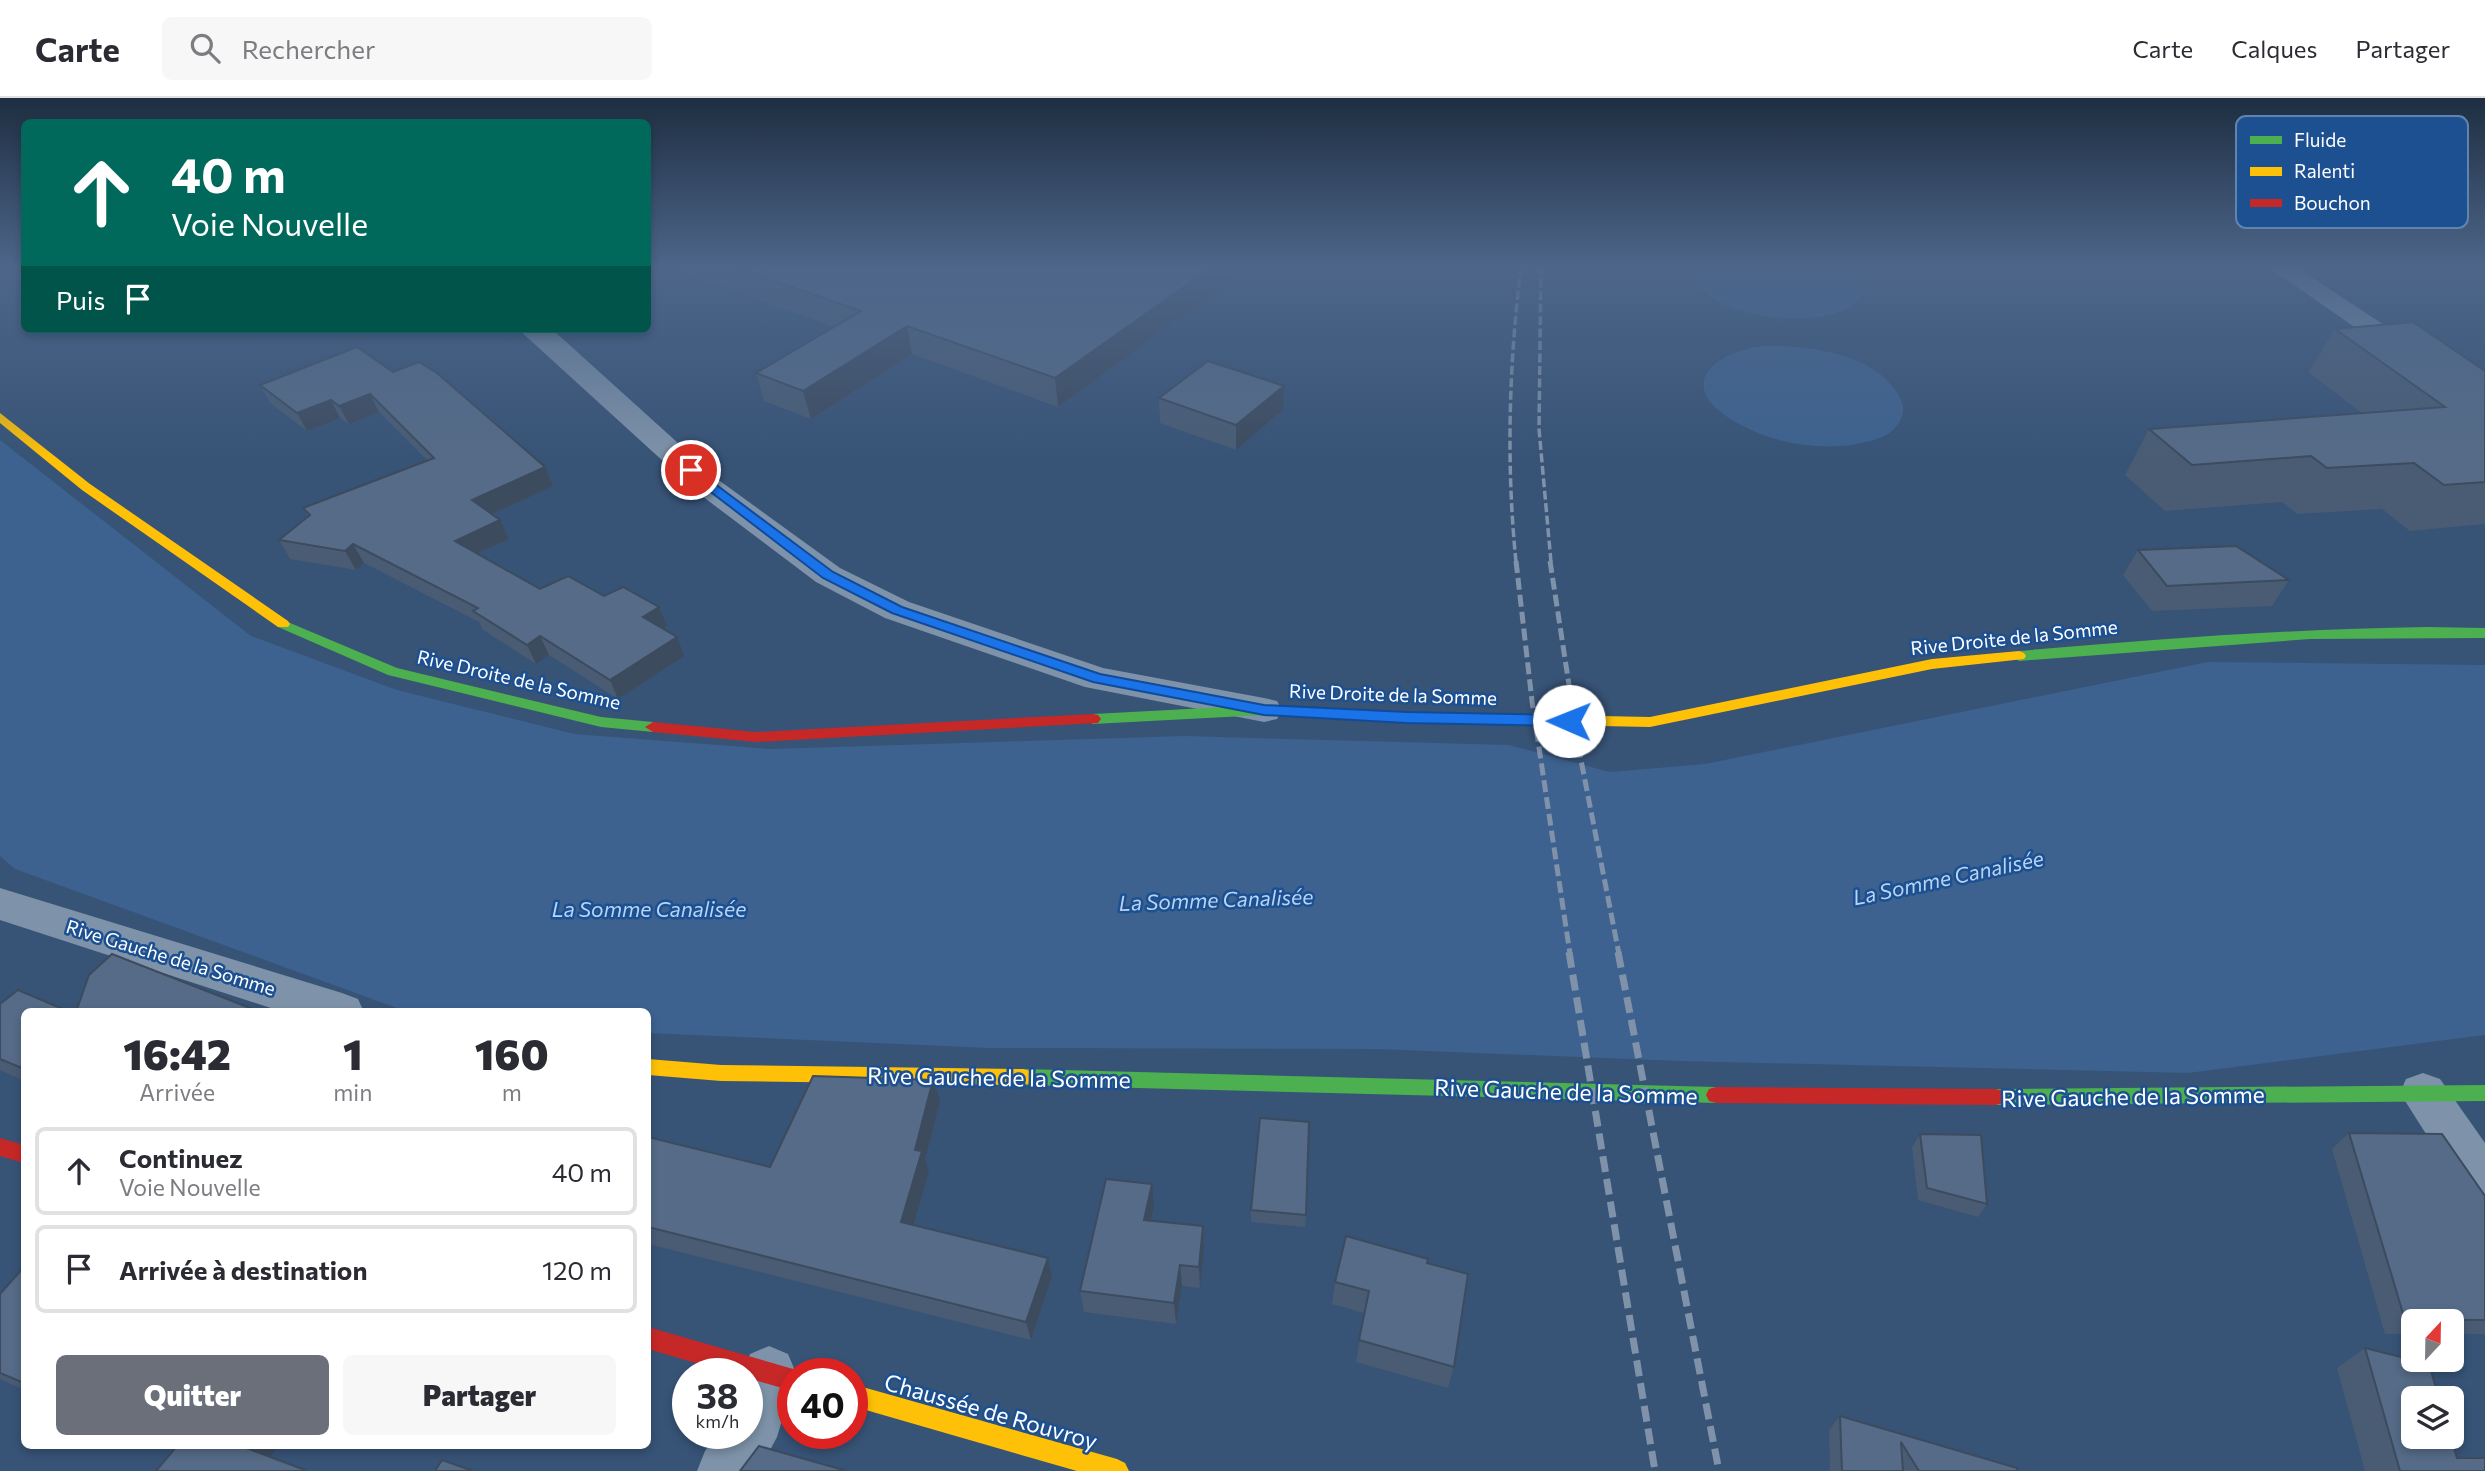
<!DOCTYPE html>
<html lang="fr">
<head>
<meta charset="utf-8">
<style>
  :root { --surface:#fff; --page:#f7f7f7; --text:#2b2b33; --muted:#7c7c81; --line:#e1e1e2; --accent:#6b6f79 }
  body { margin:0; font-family:Commissioner,sans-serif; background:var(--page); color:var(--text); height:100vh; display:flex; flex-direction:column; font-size:26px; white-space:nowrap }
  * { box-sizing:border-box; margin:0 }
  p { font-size:23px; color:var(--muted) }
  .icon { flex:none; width:38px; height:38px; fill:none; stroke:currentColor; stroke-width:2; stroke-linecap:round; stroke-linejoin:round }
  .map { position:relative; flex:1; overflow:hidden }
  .panel { position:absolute; left:21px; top:910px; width:630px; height:441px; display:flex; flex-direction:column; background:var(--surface); border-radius:10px; box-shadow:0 4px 10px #0003 }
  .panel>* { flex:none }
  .banner { position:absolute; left:21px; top:21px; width:630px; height:214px; border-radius:10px; box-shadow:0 4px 10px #0003; background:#00695c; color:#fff; overflow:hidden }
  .needle { width:46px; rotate:22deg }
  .controls { position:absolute; left:2401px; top:1211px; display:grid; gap:14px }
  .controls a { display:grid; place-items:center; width:63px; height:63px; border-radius:10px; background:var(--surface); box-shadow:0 4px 10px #0003; font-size:35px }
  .speed { position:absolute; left:672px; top:1260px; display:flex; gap:14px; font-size:35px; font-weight:700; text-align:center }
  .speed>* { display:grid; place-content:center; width:91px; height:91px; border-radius:50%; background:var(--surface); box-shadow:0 4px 10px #0003; line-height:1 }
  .speed small { font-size:18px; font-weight:400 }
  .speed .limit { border:10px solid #d22; background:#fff; color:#111 }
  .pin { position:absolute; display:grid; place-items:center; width:60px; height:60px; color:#fff; margin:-30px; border:4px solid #fff; border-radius:50%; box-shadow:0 2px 7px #0007 }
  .me { position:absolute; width:77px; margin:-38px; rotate:271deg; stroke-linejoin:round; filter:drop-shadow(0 0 5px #0008) }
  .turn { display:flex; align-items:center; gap:24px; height:147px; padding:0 35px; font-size:32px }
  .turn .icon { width:91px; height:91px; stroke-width:2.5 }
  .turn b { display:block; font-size:49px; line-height:60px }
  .then { display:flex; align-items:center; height:66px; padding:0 35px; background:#0003; gap:14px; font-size:26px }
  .eta { display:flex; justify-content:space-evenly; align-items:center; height:119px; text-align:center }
  .eta b { font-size:42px; font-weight:800; line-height:49px }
  .primary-button { display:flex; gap:14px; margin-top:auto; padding:14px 35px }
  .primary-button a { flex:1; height:80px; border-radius:10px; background:var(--accent); color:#fff; font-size:28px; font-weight:800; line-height:80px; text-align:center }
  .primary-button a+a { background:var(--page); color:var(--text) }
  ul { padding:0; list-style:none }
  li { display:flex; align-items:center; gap:21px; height:88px; margin:0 14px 10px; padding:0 21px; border:4px solid var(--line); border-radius:10px }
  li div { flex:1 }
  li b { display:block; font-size:26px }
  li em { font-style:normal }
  header { display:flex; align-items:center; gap:42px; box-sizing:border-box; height:98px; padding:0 35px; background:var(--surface); border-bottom:2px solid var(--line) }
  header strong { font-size:33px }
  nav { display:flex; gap:38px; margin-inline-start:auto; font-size:24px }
  .search { width:490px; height:63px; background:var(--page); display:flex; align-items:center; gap:18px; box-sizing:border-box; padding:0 24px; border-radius:10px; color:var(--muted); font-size:26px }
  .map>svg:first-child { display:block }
  .water { fill:#3d628f }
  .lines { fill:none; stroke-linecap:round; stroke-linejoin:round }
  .street { fill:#7e93a9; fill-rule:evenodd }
  .fast { fill:#4caf50; fill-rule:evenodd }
  .slow { fill:#ffc107; fill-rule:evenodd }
  .jam { fill:#c62828; fill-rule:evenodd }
  .rail-far2 { stroke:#7f92a9; stroke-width:3.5; stroke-dasharray:9 3.5; stroke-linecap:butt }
  .rail-far1 { stroke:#7f92a9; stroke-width:5; stroke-dasharray:12 5; stroke-linecap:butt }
  .rail { stroke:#7f92a9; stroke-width:7; stroke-dasharray:16 7; stroke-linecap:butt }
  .wall { fill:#495c74 }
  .shaded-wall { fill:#3c4b5e }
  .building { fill:#556b87; stroke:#3c4b5e; stroke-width:2 }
  .route { fill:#1a73e8; stroke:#114b97; stroke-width:2 }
  .labels { text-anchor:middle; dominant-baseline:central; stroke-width:5; stroke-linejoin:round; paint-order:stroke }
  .street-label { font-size:19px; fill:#fff; stroke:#1c5091 }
  .water-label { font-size:21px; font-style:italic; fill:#b7d4f5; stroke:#1c5091 }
  .near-street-label { font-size:23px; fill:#fff; stroke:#1c5091 }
  .key { fill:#1c5091; stroke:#6084b2; stroke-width:2 }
  .key-label { font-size:19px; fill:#fff }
</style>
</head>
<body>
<header>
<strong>Carte</strong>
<div class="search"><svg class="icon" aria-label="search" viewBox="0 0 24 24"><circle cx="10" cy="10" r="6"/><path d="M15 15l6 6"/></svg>Rechercher</div>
<nav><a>Carte</a><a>Calques</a><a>Partager</a></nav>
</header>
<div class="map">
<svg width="2485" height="1373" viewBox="0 0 2485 1373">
  <rect width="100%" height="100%" fill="#375376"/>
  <!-- water -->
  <g class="water">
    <path d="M1689,168H1849L1864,184L1865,193C1843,242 1690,220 1689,168Z"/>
    <path d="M1762,248C1805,247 1873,254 1898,296C1903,304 1905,313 1901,321C1895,335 1880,341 1866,344C1826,354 1778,347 1741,327C1678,294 1701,258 1762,248Z"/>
    <polygon points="0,342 251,538 397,592 574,636 770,651 1184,638 1509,647 1610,674 1705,666 2208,564 2485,567 2485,937 2188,975 1679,963 1379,951 989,950 648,935 648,914 405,913 15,771 0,758"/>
  </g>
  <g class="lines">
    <!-- street -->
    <g class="street">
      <polygon points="2267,168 2295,168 2485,294 2485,316 2475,313"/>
      <polygon points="518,231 553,232 720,383 840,470 909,504 1103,570 1264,600 1277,603 1282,612 1277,621 1264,624 1085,589 885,520 816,484 698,395"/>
      <polygon points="0,790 342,895 358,901 364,914 283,914 0,822"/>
      <polygon points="2423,975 2440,981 2485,1045 2485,1109 2468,1102 2400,995 2406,981"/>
      <polygon points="769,1248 788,1256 796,1275 793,1276 793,1286 777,1339 759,1373 697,1373 705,1353 718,1335 747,1335 747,1276 742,1276 750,1256"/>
    </g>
    <!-- fast -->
    <g class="fast">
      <polygon points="283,522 397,570 601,619 653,624 661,629 653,634 601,629 388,577 278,529 276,526 278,523"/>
      <path d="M2427,529L2485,530V540L2310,541L2019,563L2012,558L2019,553C2155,541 2290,531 2427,529Z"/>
      <polygon points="1264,607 1406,615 1601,618 1609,623 1601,628 1406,625 1264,617 1093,626 1085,621 1093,616"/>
      <polygon points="1023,971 1716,989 1723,991 1726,997 1723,1003 1716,1005 1023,987 1016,985 1014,979 1016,973"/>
      <polygon points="2485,987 2485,1003 1996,1007 1989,1005 1986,999 1989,993 1996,991"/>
    </g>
    <!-- slow -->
    <g class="slow">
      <polygon points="0,315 90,386 288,523 290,526 288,529 278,529 82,392 0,325"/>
      <polygon points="2019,553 2024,555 2026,558 2024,561 1932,571 1650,629 1601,628 1593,623 1601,618 1650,619 1932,561"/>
      <polygon points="648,961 721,967 1023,971 1030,973 1032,979 1030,985 1023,987 721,983 648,977"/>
      <polygon points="852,1286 1117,1361 1125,1365 1129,1373 1077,1373 852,1308"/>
    </g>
    <!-- jam -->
    <g class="jam">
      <polygon points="1093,616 1098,617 1101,621 1098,625 756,644 653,634 645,629 653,624 756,634"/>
      <polygon points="1716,989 1996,991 2003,993 2006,999 2003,1005 1996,1007 1716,1005 1709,1003 1706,997 1709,991"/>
      <polygon points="0,1040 24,1047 24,1065 0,1058"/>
      <polygon points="648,1229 793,1271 802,1276 793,1276 793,1293 747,1280 747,1276 733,1276 648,1251"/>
    </g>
    <!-- rail-far2 -->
    <g class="rail-far2">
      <polyline points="1541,168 1539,331 1551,464"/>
      <path d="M1516,464C1506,365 1509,267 1521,168"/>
    </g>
    <!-- rail-far1 -->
    <g class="rail-far1">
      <polyline points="1516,463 1532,603 1570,856"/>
      <polyline points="1550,463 1579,652 1619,856"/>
    </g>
    <!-- rail -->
    <g class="rail">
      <polyline points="1569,854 1655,1373"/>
      <polyline points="1618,854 1719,1373"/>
    </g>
  </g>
  <!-- wall -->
  <g class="wall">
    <polygon points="676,168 1251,168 1058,309 912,256 811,321 764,303 756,275 834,229 677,172"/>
    <polygon points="2335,231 2485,273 2485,426 2410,433 2382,411 2297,416 2282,404 2165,413 2125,377 2149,331 2362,315 2308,274"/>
    <polygon points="393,274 545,369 553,388 492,416 500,422 509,441 477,455 540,491 604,498 659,509 667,528 663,531 684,558 618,601 549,557 536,566 483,532 479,524 364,465 356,472 290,461 279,442 308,419 303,410 427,362 379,314 349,326 340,320 307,333 270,305 260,287"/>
    <polygon points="1159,300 1283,312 1236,352 1160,325"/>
    <polygon points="2138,452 2289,482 2272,508 2152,513 2123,477"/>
    <polygon points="0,906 24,914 24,983 0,972"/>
    <polygon points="940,1003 925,1062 929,1073 914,1127 1048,1160 1052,1179 1031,1242 648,1146 648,1039 770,1069"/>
    <polygon points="2349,1035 2485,1098 2485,1236 2452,1236 2452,1223 2413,1223 2413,1236 2385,1236 2332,1051"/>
    <polygon points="1920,1036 1987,1106 1978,1119 1918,1102 1912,1049"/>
    <polygon points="1154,1109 1151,1123 1203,1128 1204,1150 1200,1190 1182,1188 1176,1226 1084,1214 1080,1193"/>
    <polygon points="1251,1112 1306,1117 1305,1129 1251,1124"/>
    <polygon points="1428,1165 1454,1269 1448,1290 1356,1264 1364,1215 1332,1206 1335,1184"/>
    <polygon points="24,1169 24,1292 0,1281 0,1196"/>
    <polygon points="2365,1250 2457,1360 2485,1373 2365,1373 2337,1270"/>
    <polygon points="1840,1318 2017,1373 1830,1373 1829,1332"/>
  </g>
  <!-- shaded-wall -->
  <g class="shaded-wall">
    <polygon points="1213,168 1251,168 1058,309 1055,280"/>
    <polygon points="907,228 912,256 811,321 803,293"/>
    <polygon points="1284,288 1283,312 1236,352 1236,327"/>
    <polygon points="370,296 379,314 349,326 339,308"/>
    <polygon points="331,302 340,320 307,333 297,315"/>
    <polygon points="545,369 553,388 481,421 472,402"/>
    <polygon points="500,422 509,441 464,461 455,443"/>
    <polygon points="353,446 364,465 356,472 345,453"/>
    <polygon points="659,509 667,528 651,538 643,519"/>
    <polygon points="540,538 549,557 536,566 527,547"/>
    <polygon points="677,539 684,558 618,601 610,582"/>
    <polygon points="933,982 940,1003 925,1062 929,1073 909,1144 901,1124 915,1052"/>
    <polygon points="1152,1086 1154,1109 1146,1144 1144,1122"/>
    <polygon points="1203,1128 1204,1150 1200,1190 1199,1169"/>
    <polygon points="1048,1160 1052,1179 1031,1242 1026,1224"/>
    <polygon points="1180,1167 1182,1188 1176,1226 1174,1205"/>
    <polygon points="238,1348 279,1348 264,1365"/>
  </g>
  <!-- building -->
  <g class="building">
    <polygon points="732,168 1213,168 1055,280 907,228 803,293 756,275 861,213"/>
    <polygon points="2413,224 2485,273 2485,384 2444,387 2414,365 2327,370 2311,358 2192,367 2149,331 2445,309 2335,231"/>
    <polygon points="357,249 393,274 419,264 437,275 545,369 472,402 500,422 455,443 540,491 568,478 604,498 623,489 659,509 643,519 677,539 610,582 540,538 527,547 473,513 478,510 353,446 345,453 279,442 310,417 303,410 434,360 370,296 339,308 331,302 297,315 260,287"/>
    <polygon points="1208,263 1284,288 1236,327 1159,300"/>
    <polygon points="2236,448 2289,482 2167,488 2138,452"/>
    <polygon points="112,856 250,910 247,914 76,914 89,877"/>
    <polygon points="18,892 70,914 24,914 24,971 0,961 0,906"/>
    <polygon points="813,978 933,982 915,1052 922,1053 901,1124 1048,1160 1026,1224 648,1129 648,1039 770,1069"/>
    <polygon points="1260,1020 1309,1024 1306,1117 1251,1112"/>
    <polygon points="2349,1035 2442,1036 2485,1098 2485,1222 2405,1222"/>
    <polygon points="1920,1036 1981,1037 1987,1106 1927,1090"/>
    <polygon points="1106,1081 1152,1086 1144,1122 1203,1128 1199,1169 1180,1167 1174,1205 1080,1193"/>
    <polygon points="1346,1138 1428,1161 1427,1165 1468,1176 1454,1269 1359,1242 1369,1193 1335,1184"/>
    <polygon points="24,1169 24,1285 0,1275 0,1196"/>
    <polygon points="2365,1250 2429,1266 2439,1300 2413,1300 2413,1339 2451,1339 2457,1360 2485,1360 2485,1373 2400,1373"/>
    <polygon points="1840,1318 2017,1370 2017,1373 1919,1373 1901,1344 1903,1373 1842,1373"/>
    <polygon points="177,1348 241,1348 305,1372 305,1373 156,1373"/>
    <polygon points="759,1348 847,1373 740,1373"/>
    <polygon points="442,1362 473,1373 435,1373"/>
  </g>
  <!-- sky -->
  <linearGradient id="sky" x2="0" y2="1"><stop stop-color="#1e2e41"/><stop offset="0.47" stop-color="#4d668a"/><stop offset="1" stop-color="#4d668a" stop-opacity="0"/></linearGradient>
  <rect width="2485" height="360" fill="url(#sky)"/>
  <!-- route -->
  <polygon class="route" points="691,368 833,474 902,509 1100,576 1264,607 1406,614 1569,617 1576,623 1569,628 1406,625 1264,617 1093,584 892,515 823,480 686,375 684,372"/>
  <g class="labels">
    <!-- street labels -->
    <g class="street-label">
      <text transform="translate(2014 539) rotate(-6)">Rive Droite de la Somme</text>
      <text transform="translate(519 581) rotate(13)">Rive Droite de la Somme</text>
      <text transform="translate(1393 596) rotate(2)">Rive Droite de la Somme</text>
      <text transform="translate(171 859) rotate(17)">Rive Gauche de la Somme</text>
    </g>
    <!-- water labels -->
    <g class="water-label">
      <text transform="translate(1948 779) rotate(-12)">La Somme Canalisée</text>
      <text transform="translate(1216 801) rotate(-2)">La Somme Canalisée</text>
      <text x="649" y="810">La Somme Canalisée</text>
    </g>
    <!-- near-street labels -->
    <g class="near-street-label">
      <text transform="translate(999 979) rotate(1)">Rive Gauche de la Somme</text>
      <text transform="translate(1566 993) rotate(2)">Rive Gauche de la Somme</text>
      <text transform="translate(2133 998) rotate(-1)">Rive Gauche de la Somme</text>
      <text transform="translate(991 1313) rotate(16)">Chaussée de Rouvroy</text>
    </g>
  </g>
  <!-- legend -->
  <rect x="2236" y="18" width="232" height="112" rx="10" class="key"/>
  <rect x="2250" y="38" width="32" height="8" fill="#4caf50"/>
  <rect x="2250" y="69" width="32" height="9" fill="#ffc107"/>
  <rect x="2250" y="101" width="32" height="8" fill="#c62828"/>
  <g class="key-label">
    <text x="2294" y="49">Fluide</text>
    <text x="2294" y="80">Ralenti</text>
    <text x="2294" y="112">Bouchon</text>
  </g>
</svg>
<div class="controls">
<a><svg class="needle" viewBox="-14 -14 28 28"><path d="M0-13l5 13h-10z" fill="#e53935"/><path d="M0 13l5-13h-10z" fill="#7c7c81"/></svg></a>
<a><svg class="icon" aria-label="layers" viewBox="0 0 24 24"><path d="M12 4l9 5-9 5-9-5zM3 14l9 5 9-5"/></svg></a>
</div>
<div class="speed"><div>38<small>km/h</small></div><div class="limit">40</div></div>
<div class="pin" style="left:691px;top:372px;background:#d93025"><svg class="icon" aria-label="arrive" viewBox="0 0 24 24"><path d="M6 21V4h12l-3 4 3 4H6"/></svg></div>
<svg class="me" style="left:1569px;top:623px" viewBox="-20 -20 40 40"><circle r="19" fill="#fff"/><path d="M0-13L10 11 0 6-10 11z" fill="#1a73e8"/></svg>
<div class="banner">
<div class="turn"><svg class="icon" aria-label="ahead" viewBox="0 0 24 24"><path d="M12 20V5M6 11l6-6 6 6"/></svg><div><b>40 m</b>Voie Nouvelle</div></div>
<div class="then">Puis<svg class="icon" aria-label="arrive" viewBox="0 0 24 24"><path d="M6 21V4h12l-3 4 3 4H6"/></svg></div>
</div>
<section class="panel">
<div class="eta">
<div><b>16:42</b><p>Arrivée</p></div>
<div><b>1</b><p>min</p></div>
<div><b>160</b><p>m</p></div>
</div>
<ul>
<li><svg class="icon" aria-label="ahead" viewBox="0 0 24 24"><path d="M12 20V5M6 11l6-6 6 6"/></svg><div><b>Continuez</b><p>Voie Nouvelle</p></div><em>40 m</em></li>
<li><svg class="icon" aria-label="arrive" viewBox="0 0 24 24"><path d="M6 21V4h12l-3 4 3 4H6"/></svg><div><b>Arrivée à destination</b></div><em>120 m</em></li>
</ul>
<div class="primary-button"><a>Quitter</a><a>Partager</a></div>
</section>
</div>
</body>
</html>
